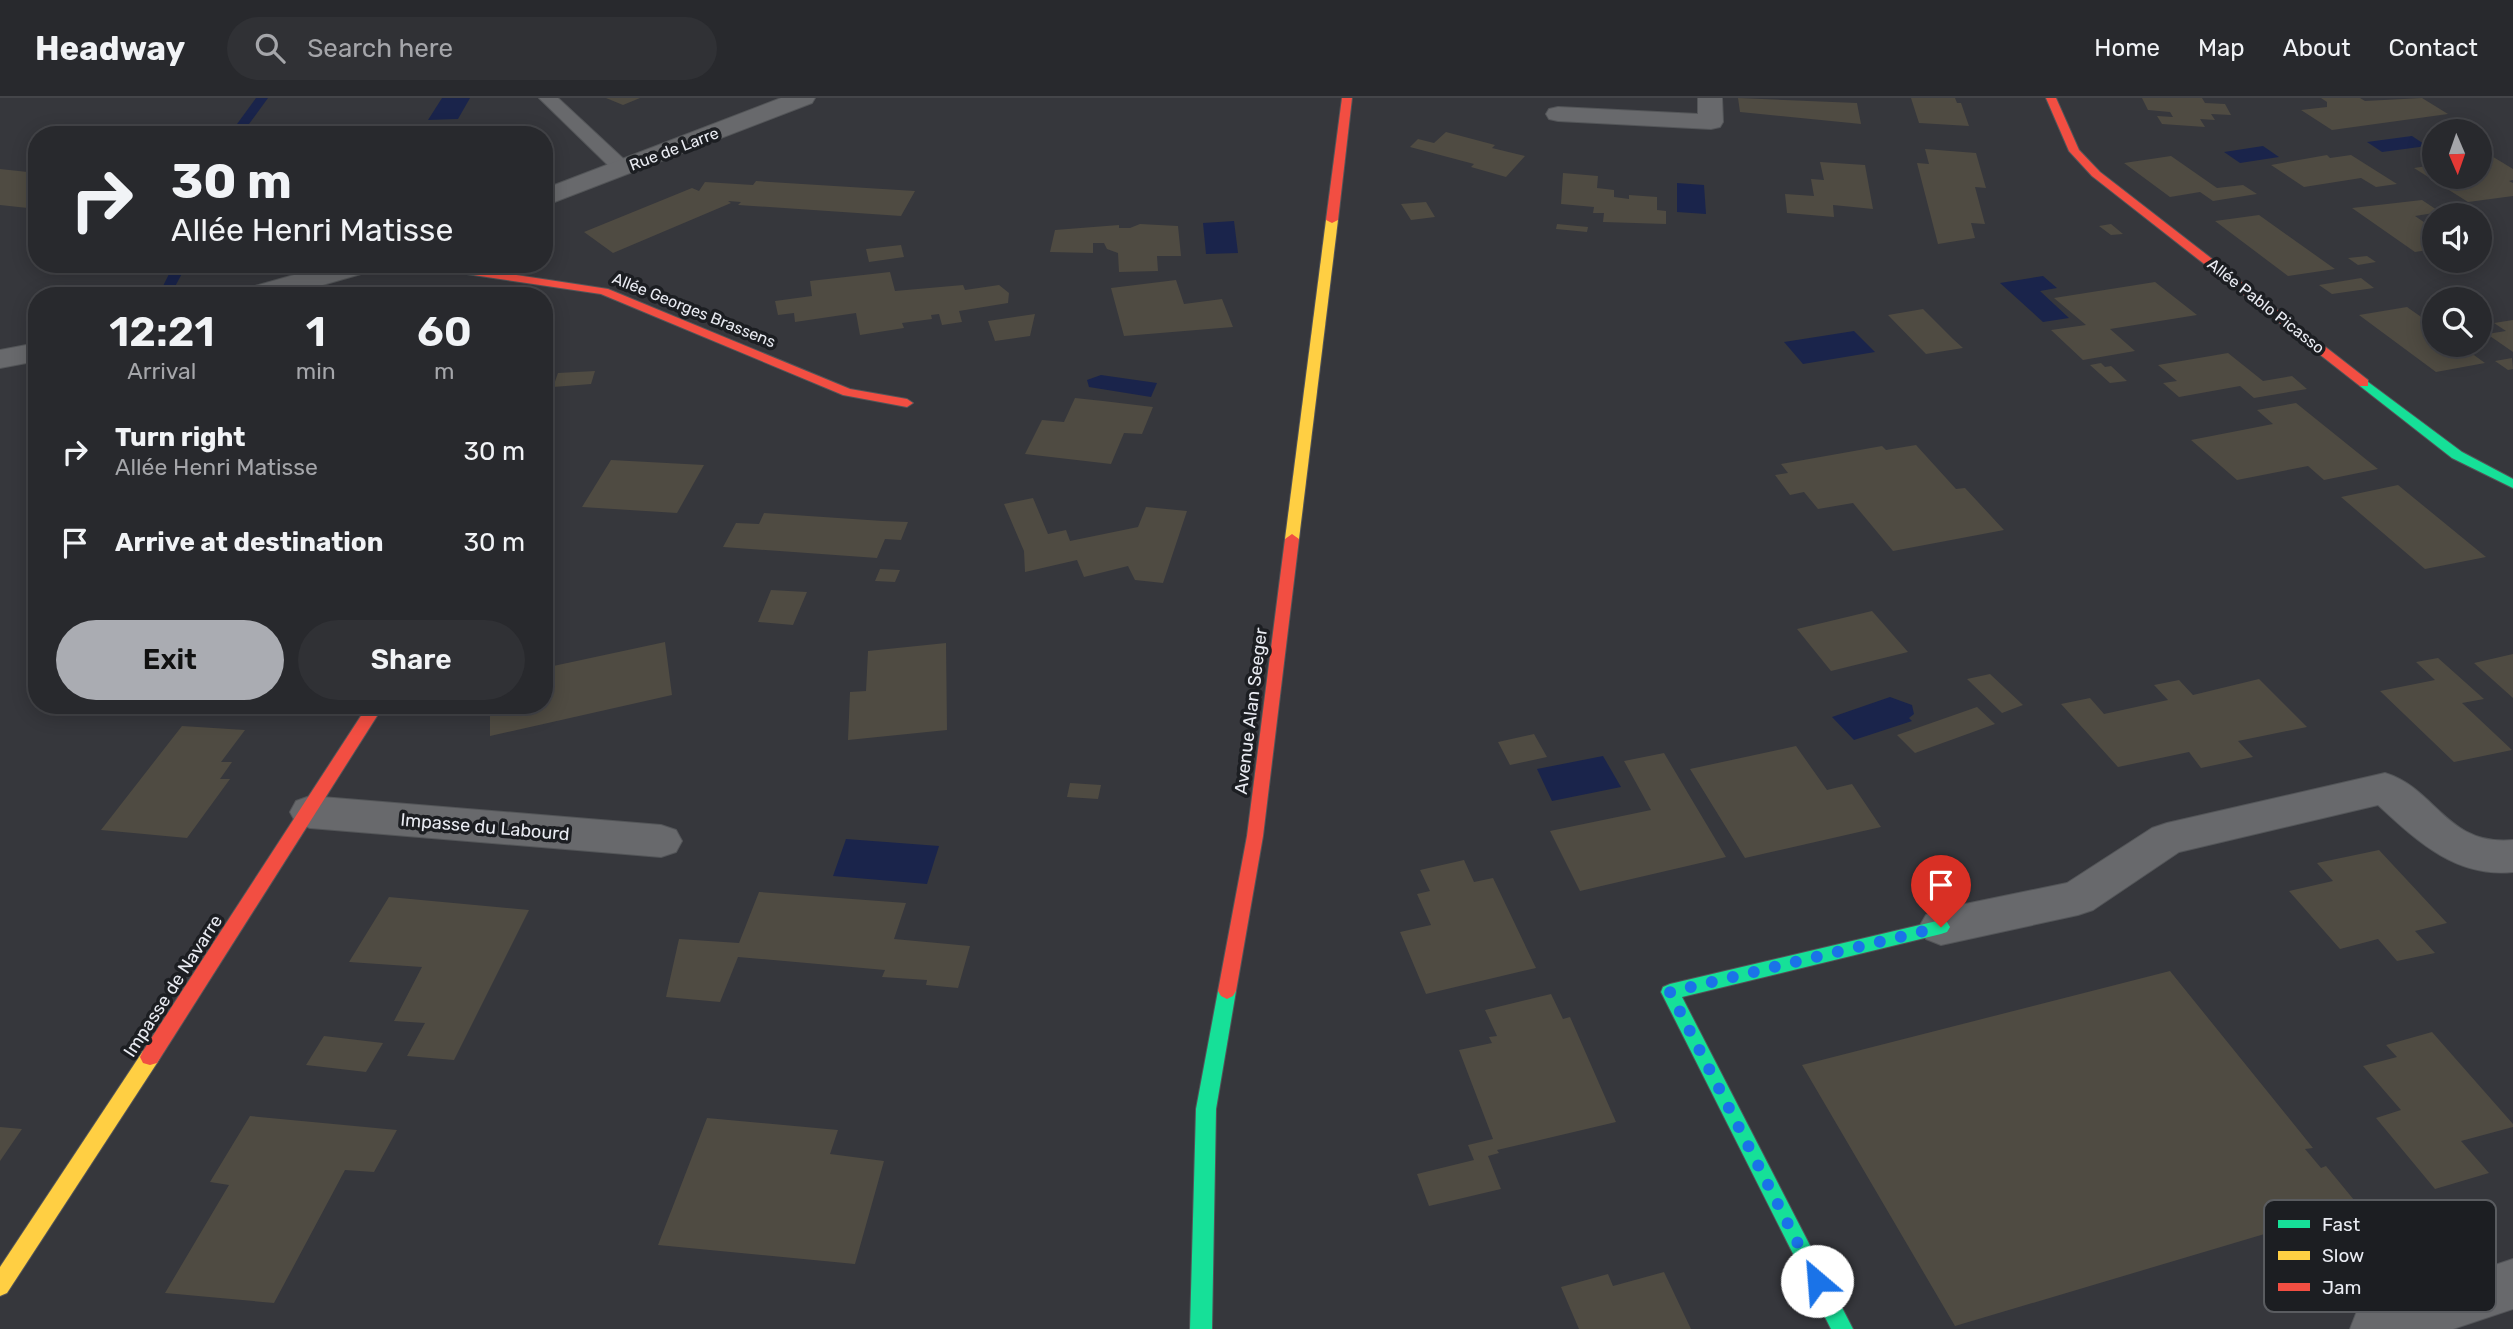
<!DOCTYPE html>
<html lang="en">
<head>
<meta charset="utf-8">
<style>
  :root { --surface:#28292d; --page:#303135; --text:#f1f3f6; --muted:#a5a6aa; --line:#444549; --accent:#aaacb2 }
  body { margin:0; font-family:Rubik,sans-serif; background:var(--page); color:var(--text); height:100vh; display:flex; flex-direction:column; font-size:26px; white-space:nowrap }
  * { box-sizing:border-box; margin:0 }
  p { font-size:23px; color:var(--muted) }
  .icon { flex:none; width:38px; height:38px; fill:none; stroke:currentColor; stroke-width:2; stroke-linecap:round; stroke-linejoin:round }
  .map { position:relative; flex:1; overflow:hidden }
  .side { position:absolute; left:28px; top:189px; width:525px; height:427px; display:flex; flex-direction:column; background:var(--surface); border-radius:28px; box-shadow:0 4px 18px #0003,0 0 0 2px var(--line) }
  .side>* { flex:none }
  .top-card { position:absolute; left:28px; top:28px; width:525px; height:147px; border-radius:28px; box-shadow:0 4px 18px #0003,0 0 0 2px var(--line); background:#28292d; color:var(--text); overflow:hidden }
  .needle { width:46px; rotate:178deg }
  .tools { position:absolute; left:2422px; top:21px; display:grid; gap:14px }
  .tools a { display:grid; place-items:center; width:70px; height:70px; border-radius:50%; background:var(--surface); box-shadow:0 4px 18px #0003,0 0 0 2px var(--line); font-size:35px }
  .pin { position:absolute; display:grid; place-items:center; width:60px; height:60px; color:#fff; margin:-72px -30px; border-radius:50% 50% 50% 0; rotate:-45deg; box-shadow:0 0 7px #0007 }
  .pin .icon { rotate:45deg }
  .me { position:absolute; width:77px; margin:-38px; rotate:333deg; stroke-linejoin:round; filter:drop-shadow(0 0 5px #0008) }
  .turn { display:flex; align-items:center; gap:24px; height:147px; padding:0 28px; font-size:32px }
  .turn .icon { width:91px; height:91px; stroke-width:2.5 }
  .turn b { display:block; font-size:49px; line-height:60px }
  .eta { display:flex; justify-content:space-evenly; align-items:center; height:119px; text-align:center }
  .eta b { font-size:42px; font-weight:600; line-height:49px }
  .primary-button { display:flex; gap:14px; margin-top:auto; padding:14px 28px }
  .primary-button a { flex:1; height:80px; border-radius:42px; background:var(--accent); color:#111; font-size:28px; font-weight:600; line-height:80px; text-align:center }
  .primary-button a+a { background:var(--page); color:var(--text) }
  ul { padding:0; list-style:none }
  li { display:flex; align-items:center; gap:21px; height:91px; padding:0 28px }
  li div { flex:1 }
  li b { display:block; font-size:26px }
  li em { font-style:normal }
  header { display:flex; align-items:center; gap:42px; box-sizing:border-box; height:98px; padding:0 35px; background:var(--surface); border-bottom:2px solid var(--line) }
  header strong { font-size:33px }
  nav { display:flex; gap:38px; margin-inline-start:auto; font-size:24px }
  .search { width:490px; height:63px; background:var(--page); display:flex; align-items:center; gap:18px; box-sizing:border-box; padding:0 24px; border-radius:38px; color:var(--muted); font-size:26px }
  .map>svg:first-child { display:block }
  .water { fill:#1a244b }
  .lines { fill:none; stroke-linecap:round; stroke-linejoin:round }
  .stream { fill:#1a244b; fill-rule:evenodd }
  .building { fill:#4f4b42 }
  .lane-casing { stroke:#535558; stroke-width:2 }
  .street-casing { stroke:#535558; stroke-width:2 }
  .fast-casing { stroke:#535558; stroke-width:2 }
  .slow-casing { stroke:#535558; stroke-width:2 }
  .jam-casing { stroke:#535558; stroke-width:2 }
  .lane { fill:#68696c; fill-rule:evenodd }
  .street { fill:#68696c; fill-rule:evenodd }
  .fast { fill:#16e098; fill-rule:evenodd }
  .slow { fill:#ffcf43; fill-rule:evenodd }
  .jam { fill:#f24e42; fill-rule:evenodd }
  .route { stroke:#1a73e8; stroke-width:12; stroke-dasharray:0 21.6 }
  .labels { text-anchor:middle; dominant-baseline:central; stroke-width:7; stroke-linejoin:round; paint-order:stroke }
  .far-street-label { font-size:16px; fill:#e9ebf2; stroke:#1c1e22 }
  .street-label { font-size:18px; fill:#e9ebf2; stroke:#1c1e22 }
  .key { fill:#1c1e22; stroke:#5a5c60; stroke-width:2 }
  .key-label { font-size:19px; fill:#e9ebf2 }
</style>
</head>
<body>
<header>
<strong>Headway</strong>
<div class="search"><svg class="icon" aria-label="search" viewBox="0 0 24 24"><circle cx="10" cy="10" r="6"/><path d="M15 15l6 6"/></svg>Search here</div>
<nav><a>Home</a><a>Map</a><a>About</a><a>Contact</a></nav>
</header>
<div class="map">
<svg width="2513" height="1231" viewBox="0 0 2513 1231">
  <rect width="100%" height="100%" fill="#36373c"/>
  <!-- water -->
  <g class="water">
    <polygon points="442,0 470,0 458,21 428,22"/>
    <polygon points="2412,38 2427,48 2382,54 2367,44"/>
    <polygon points="2263,48 2279,59 2240,65 2224,54"/>
    <polygon points="1677,85 1704,87 1706,116 1677,114"/>
    <polygon points="1234,123 1238,155 1206,156 1203,125"/>
    <polygon points="2043,178 2057,190 2040,193 2069,220 2043,224 2000,185"/>
    <polygon points="1854,233 1875,254 1803,266 1784,244"/>
    <polygon points="1101,277 1157,285 1151,299 1089,289 1087,282"/>
    <polygon points="1890,599 1912,607 1914,616 1909,620 1912,623 1854,642 1832,619"/>
    <polygon points="1603,658 1621,689 1552,703 1537,671"/>
    <polygon points="846,741 939,748 927,786 833,778"/>
  </g>
  <g class="lines">
    <!-- stream -->
    <g class="stream">
      <polygon points="256,0 268,0 241,37 229,37"/>
      <polygon points="174,166 187,166 170,198 158,198"/>
    </g>
  </g>
  <!-- building -->
  <g class="building">
    <polygon points="606,0 640,0 623,7"/>
    <polygon points="1738,0 1857,5 1861,26 1740,14"/>
    <polygon points="1911,0 1955,0 1957,5 1961,5 1969,28 1919,25"/>
    <polygon points="2142,0 2202,0 2205,5 2225,6 2231,17 2211,16 2215,22 2200,21 2205,29 2162,26 2157,18 2173,19 2170,14 2148,12"/>
    <polygon points="2321,0 2360,0 2365,3 2422,0 2448,16 2332,32 2301,12 2327,9 2327,4"/>
    <polygon points="1446,34 1495,47 1492,50 1525,58 1506,79 1471,69 1474,66 1410,49 1418,41 1434,45"/>
    <polygon points="1925,51 1976,55 1986,90 1975,89 1985,126 1971,125 1975,140 1938,146 1917,65 1929,66"/>
    <polygon points="2480,51 2513,71 2513,82 2509,83 2513,85 2513,98 2468,104 2414,70 2434,67 2434,79 2480,79"/>
    <polygon points="2327,57 2330,60 2351,57 2397,86 2376,89 2361,80 2304,89 2271,67"/>
    <polygon points="2171,58 2217,90 2243,87 2257,96 2213,103 2200,94 2170,99 2124,65"/>
    <polygon points="1820,64 1865,67 1873,111 1833,107 1834,119 1787,115 1785,96 1814,98 1811,81 1824,82"/>
    <polygon points="0,71 37,75 37,111 0,107"/>
    <polygon points="1563,75 1598,78 1597,90 1614,92 1614,99 1629,101 1629,97 1657,99 1657,112 1666,113 1666,126 1603,124 1604,115 1593,115 1594,109 1561,106"/>
    <polygon points="756,83 915,93 901,118 738,107 741,104 728,103 731,105 613,155 584,134 692,90 699,93 705,84 753,87"/>
    <polygon points="2422,102 2440,114 2415,118 2434,131 2434,151 2415,154 2352,110"/>
    <polygon points="1426,104 1435,119 1411,122 1401,106"/>
    <polygon points="2259,117 2325,164 2335,171 2288,178 2215,123"/>
    <polygon points="1140,126 1178,128 1181,158 1157,158 1158,173 1119,174 1118,155 1107,151 1104,145 1093,145 1093,155 1050,154 1055,132 1119,127 1119,130 1130,130"/>
    <polygon points="1557,126 1588,129 1587,134 1556,131"/>
    <polygon points="2111,126 2123,136 2111,137 2099,128"/>
    <polygon points="901,147 904,159 869,164 866,151"/>
    <polygon points="2367,158 2376,164 2358,167 2348,160"/>
    <polygon points="890,174 895,193 963,187 965,192 999,187 1009,195 1008,205 959,213 962,224 942,227 939,216 931,217 932,221 902,225 904,230 860,237 856,215 795,224 794,215 778,217 775,203 812,198 810,183"/>
    <polygon points="2361,180 2374,190 2332,196 2319,187"/>
    <polygon points="1176,182 1184,206 1222,201 1233,229 1124,238 1111,190"/>
    <polygon points="2155,184 2197,217 2110,231 2135,253 2083,262 2051,232 2086,227 2054,200"/>
    <polygon points="2407,209 2434,228 2434,247 2460,247 2485,265 2436,274 2359,217"/>
    <polygon points="1923,211 1953,241 1963,250 1926,256 1888,217"/>
    <polygon points="1035,216 1030,238 995,243 988,223"/>
    <polygon points="2513,222 2513,254 2487,236 2506,233 2494,225"/>
    <polygon points="2228,255 2263,283 2292,278 2307,291 2254,300 2240,288 2179,299 2163,285 2177,283 2158,267"/>
    <polygon points="2512,260 2513,271 2508,272 2495,263"/>
    <polygon points="2101,265 2105,269 2111,268 2127,283 2110,285 2090,267"/>
    <polygon points="595,273 591,286 553,289 558,275"/>
    <polygon points="1075,300 1103,303 1153,309 1142,336 1124,335 1111,366 1025,356 1042,322 1064,324"/>
    <polygon points="2296,305 2378,371 2324,382 2308,368 2237,382 2191,342 2273,326 2257,312"/>
    <polygon points="1916,347 1956,391 1965,390 2004,432 1893,453 1853,405 1818,411 1804,394 1790,397 1775,377 1788,375 1781,366 1882,348 1886,352"/>
    <polygon points="611,362 704,367 677,415 582,409"/>
    <polygon points="2398,387 2486,459 2425,471 2341,399"/>
    <polygon points="1033,400 1048,436 1066,432 1070,443 1138,429 1146,409 1187,413 1163,485 1135,482 1128,468 1084,479 1077,462 1025,474 1024,453 1004,406"/>
    <polygon points="764,415 883,423 908,424 901,442 885,441 877,460 723,449 736,425 759,426"/>
    <polygon points="880,471 900,472 895,484 875,483"/>
    <polygon points="771,492 807,494 793,527 758,524"/>
    <polygon points="1872,513 1908,554 1831,573 1797,531"/>
    <polygon points="665,544 672,597 490,638 490,607 544,607 544,570"/>
    <polygon points="946,545 947,632 848,642 850,594 866,593 868,553"/>
    <polygon points="2513,556 2513,600 2474,565"/>
    <polygon points="2438,560 2484,601 2462,605 2512,652 2454,664 2380,593 2435,582 2416,564"/>
    <polygon points="1990,576 2023,607 2002,615 1967,581"/>
    <polygon points="2259,581 2307,629 2238,643 2253,659 2201,670 2189,654 2118,669 2061,606 2090,600 2104,616 2168,602 2154,587 2179,582 2193,597"/>
    <polygon points="1977,609 1995,626 1915,655 1897,637"/>
    <polygon points="182,628 245,632 221,664 232,664 220,681 230,681 187,740 101,732"/>
    <polygon points="1534,636 1547,659 1510,667 1498,644"/>
    <polygon points="1796,648 1827,692 1852,686 1881,729 1745,760 1690,671"/>
    <polygon points="1664,655 1726,759 1580,793 1550,733 1651,712 1624,663"/>
    <polygon points="1070,685 1101,687 1098,701 1067,699"/>
    <polygon points="2379,752 2447,825 2415,833 2435,855 2397,863 2378,841 2340,851 2289,793 2333,783 2317,765"/>
    <polygon points="1464,762 1474,784 1493,780 1536,870 1426,896 1400,834 1431,827 1417,796 1430,793 1420,772"/>
    <polygon points="759,794 906,805 894,841 970,848 958,890 926,887 927,882 882,879 885,872 738,859 720,904 666,899 679,841 739,845"/>
    <polygon points="389,799 529,812 454,962 407,958 425,925 394,923 422,869 349,864"/>
    <polygon points="2170,873 2313,1050 2305,1051 2321,1070 2326,1068 2359,1108 1955,1228 1802,967"/>
    <polygon points="1551,896 1563,921 1570,919 1616,1024 1497,1052 1499,1055 1488,1058 1501,1091 1429,1108 1417,1076 1474,1062 1468,1047 1493,1041 1459,952 1492,945 1489,939 1497,938 1485,912"/>
    <polygon points="2432,934 2513,1026 2513,1029 2461,1043 2489,1075 2435,1091 2376,1020 2401,1012 2363,968 2397,959 2386,947"/>
    <polygon points="324,938 383,945 366,974 306,967"/>
    <polygon points="250,1018 397,1032 374,1074 345,1072 274,1205 165,1195 229,1087 210,1084"/>
    <polygon points="707,1020 838,1032 830,1056 884,1063 855,1166 658,1147"/>
    <polygon points="0,1029 22,1031 0,1063"/>
    <polygon points="1664,1174 1691,1231 1579,1231 1561,1189 1608,1176 1613,1188"/>
  </g>
  <g class="lines">
    <!-- lane casing -->
    <g class="lane-casing">
      <polygon id="lane" points="539,0 558,0 629,66 631,70 629,74 615,74"/>
    </g>
    <!-- street casing -->
    <g class="street-casing">
      <g id="street">
        <polygon points="781,0 815,0 812,5 544,108 544,91"/>
        <polygon points="1698,0 1722,0 1723,24 1720,29 1711,31 1558,23 1549,21 1546,16 1549,11 1558,9 1698,16"/>
        <polygon points="333,166 379,166 375,172 284,198 237,198 241,192"/>
        <polygon points="37,245 37,263 0,270 0,252"/>
        <path d="M2385,675C2437,691 2446,748 2513,742V774C2456,780 2417,743 2378,707L2179,754L2093,812L2078,817L1941,847L1926,841L1919,829L1926,817L1941,811L2067,785L2152,730L2167,725Z"/>
        <polygon points="310,698 661,727 676,732 682,743 676,754 661,759 310,730 296,725 290,714 296,703"/>
        <polygon points="2513,1161 2513,1211 2453,1231 2350,1231 2357,1213"/>
      </g>
    </g>
    <!-- fast casing -->
    <g class="fast-casing">
      <g id="fast">
        <polygon points="2364,281 2462,354 2513,381 2513,390 2452,360 2360,288 2360,282"/>
        <polygon points="1941,822 1947,824 1950,829 1947,834 1941,836 1682,899 1853,1231 1831,1231 1661,894 1663,889 1670,886"/>
        <polygon points="1227,885 1233,888 1236,893 1216,1011 1212,1231 1190,1231 1196,1011 1218,893 1221,888"/>
      </g>
    </g>
    <!-- slow casing -->
    <g class="slow-casing">
      <g id="slow">
        <polygon points="1332,119 1338,122 1299,441 1292,446 1285,441 1326,122"/>
        <polygon points="150,951 157,953 160,959 157,965 7,1195 0,1198 0,1169 143,953"/>
      </g>
    </g>
    <!-- jam casing -->
    <g class="jam-casing">
      <g id="jam">
        <polygon points="1342,0 1352,0 1338,122 1332,125 1326,122"/>
        <polygon points="2046,0 2056,0 2079,52 2100,74 2368,282 2368,288 2360,288 2092,78 2069,53"/>
        <polygon points="414,166 445,166 608,191 850,291 907,301 913,305 907,309 843,297 601,196 420,169"/>
        <polygon points="1292,436 1299,441 1263,738 1236,893 1233,898 1227,901 1221,898 1218,893 1247,738 1285,441"/>
        <polygon points="368,607 384,607 157,965 150,967 143,965 140,959 143,953"/>
      </g>
    </g>
    <!-- lane -->
    <use href="#lane" class="lane"/>
    <!-- street -->
    <use href="#street" class="street"/>
    <!-- fast -->
    <use href="#fast" class="fast"/>
    <!-- slow -->
    <use href="#slow" class="slow"/>
    <!-- jam -->
    <use href="#jam" class="jam"/>
  </g>
  <g class="lines">
    <!-- route -->
    <polyline class="route" points="1817,1183 1670,894 1941,829"/>
  </g>
  <g class="labels">
    <!-- far-street labels -->
    <g class="far-street-label">
      <text transform="translate(674 51) rotate(-21)">Rue de Larre</text>
      <text transform="translate(2266 208) rotate(38)">Allée Pablo Picasso</text>
      <text transform="translate(694 212) rotate(22)">Allée Georges Brassens</text>
    </g>
    <!-- street labels -->
    <g class="street-label">
      <text transform="translate(1251 613) rotate(-83)">Avenue Alan Seeger</text>
      <text transform="translate(485 729) rotate(5)">Impasse du Labourd</text>
      <text transform="translate(173 888) rotate(-57)">Impasse de Navarre</text>
    </g>
  </g>
  <!-- legend -->
  <rect x="2264" y="1102" width="232" height="112" rx="10" class="key"/>
  <rect x="2278" y="1122" width="32" height="8" fill="#16e098"/>
  <rect x="2278" y="1153" width="32" height="9" fill="#ffcf43"/>
  <rect x="2278" y="1185" width="32" height="8" fill="#f24e42"/>
  <g class="key-label">
    <text x="2322" y="1133">Fast</text>
    <text x="2322" y="1164">Slow</text>
    <text x="2322" y="1196">Jam</text>
  </g>
</svg>
<div class="tools">
<a><svg class="needle" viewBox="-14 -14 28 28"><path d="M0-13l5 13h-10z" fill="#e53935"/><path d="M0 13l5-13h-10z" fill="#a5a6aa"/></svg></a>
<a><svg class="icon" aria-label="sound" viewBox="0 0 24 24"><path d="M4 9h4l5-4v14l-5-4H4zM17 9q2 3 0 6"/></svg></a>
<a><svg class="icon" aria-label="search" viewBox="0 0 24 24"><circle cx="10" cy="10" r="6"/><path d="M15 15l6 6"/></svg></a>
</div>
<div class="pin" style="left:1941px;top:829px;background:#d93025"><svg class="icon" aria-label="arrive" viewBox="0 0 24 24"><path d="M6 21V4h12l-3 4 3 4H6"/></svg></div>
<svg class="me" style="left:1817px;top:1183px" viewBox="-20 -20 40 40"><circle r="19" fill="#fff"/><path d="M0-13L10 11 0 6-10 11z" fill="#1a73e8"/></svg>
<div class="top-card">
<div class="turn"><svg class="icon" aria-label="right" viewBox="0 0 24 24"><path d="M7 20v-9h11M14 6l5 5-5 5"/></svg><div><b>30 m</b>Allée Henri Matisse</div></div>
</div>
<section class="side">
<div class="eta">
<div><b>12:21</b><p>Arrival</p></div>
<div><b>1</b><p>min</p></div>
<div><b>60</b><p>m</p></div>
</div>
<ul>
<li><svg class="icon" aria-label="right" viewBox="0 0 24 24"><path d="M7 20v-9h11M14 6l5 5-5 5"/></svg><div><b>Turn right</b><p>Allée Henri Matisse</p></div><em>30 m</em></li>
<li><svg class="icon" aria-label="arrive" viewBox="0 0 24 24"><path d="M6 21V4h12l-3 4 3 4H6"/></svg><div><b>Arrive at destination</b></div><em>30 m</em></li>
</ul>
<div class="primary-button"><a>Exit</a><a>Share</a></div>
</section>
</div>
</body>
</html>
